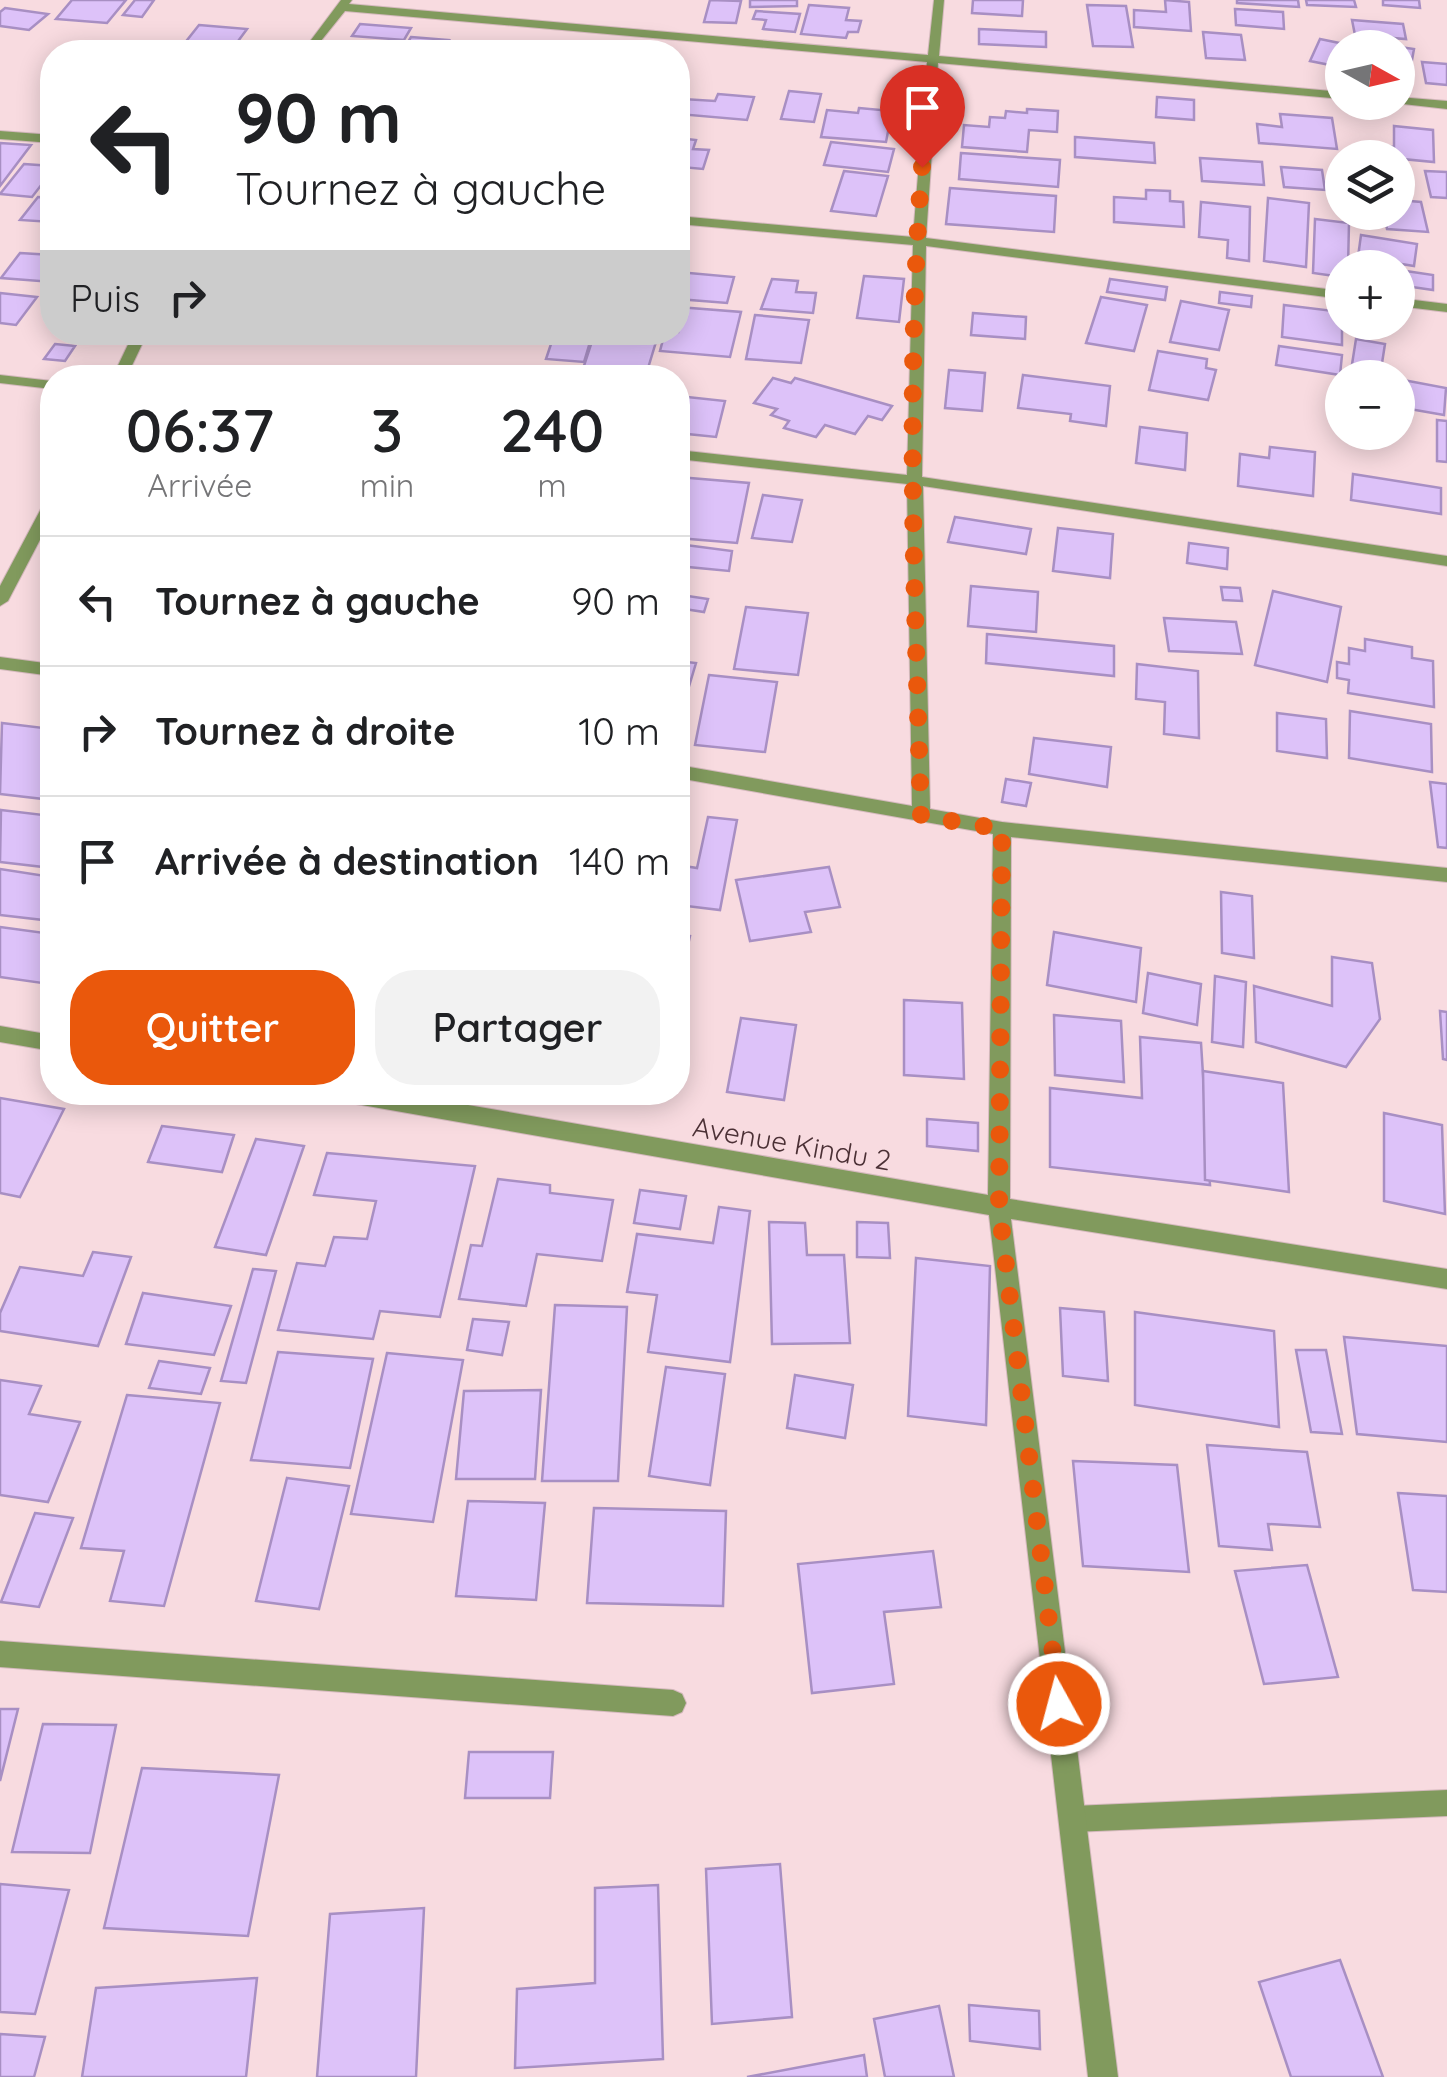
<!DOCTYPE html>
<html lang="fr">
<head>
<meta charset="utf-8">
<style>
  :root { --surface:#fff; --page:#f2f2f2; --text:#202124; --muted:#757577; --line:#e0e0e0; --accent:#ea580c }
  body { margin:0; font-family:Quicksand,sans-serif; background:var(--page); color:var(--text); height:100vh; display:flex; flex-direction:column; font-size:38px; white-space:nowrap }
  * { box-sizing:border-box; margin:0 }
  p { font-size:32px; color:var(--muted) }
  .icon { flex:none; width:55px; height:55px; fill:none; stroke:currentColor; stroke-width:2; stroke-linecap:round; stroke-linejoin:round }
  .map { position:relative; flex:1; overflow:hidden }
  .side { position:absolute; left:40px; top:365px; width:650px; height:740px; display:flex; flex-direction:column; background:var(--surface); border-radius:40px; box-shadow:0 5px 25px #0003 }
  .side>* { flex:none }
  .top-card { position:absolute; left:40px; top:40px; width:650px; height:305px; border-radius:40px; box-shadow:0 5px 25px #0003; background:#fff; color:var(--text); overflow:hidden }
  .needle { width:65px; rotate:98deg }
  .fabs { position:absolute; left:1325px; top:30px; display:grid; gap:20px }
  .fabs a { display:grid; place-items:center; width:90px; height:90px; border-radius:50%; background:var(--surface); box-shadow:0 5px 25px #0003; font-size:50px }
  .pin { position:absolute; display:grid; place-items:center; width:85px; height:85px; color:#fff; margin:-102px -42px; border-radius:50% 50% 50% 0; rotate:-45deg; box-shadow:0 0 10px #0007 }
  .pin .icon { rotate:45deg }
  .me { position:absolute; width:110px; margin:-55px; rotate:353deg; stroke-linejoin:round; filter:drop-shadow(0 0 8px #0008) }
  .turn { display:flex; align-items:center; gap:35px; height:210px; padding:0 30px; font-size:45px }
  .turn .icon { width:130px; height:130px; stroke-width:2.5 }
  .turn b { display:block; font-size:70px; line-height:85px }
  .then { display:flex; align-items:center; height:95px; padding:0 30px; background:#0003; gap:20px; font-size:38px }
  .eta { display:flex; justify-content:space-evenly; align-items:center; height:170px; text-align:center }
  .eta b { font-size:60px; font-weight:600; line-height:70px }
  .button { display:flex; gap:20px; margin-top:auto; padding:20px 30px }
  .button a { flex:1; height:115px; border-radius:40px; background:var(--accent); color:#fff; font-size:40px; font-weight:600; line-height:115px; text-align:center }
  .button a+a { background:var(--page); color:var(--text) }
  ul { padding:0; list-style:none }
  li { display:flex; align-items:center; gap:30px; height:130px; padding:0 30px; border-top:2px solid var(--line) }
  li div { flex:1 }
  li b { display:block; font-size:38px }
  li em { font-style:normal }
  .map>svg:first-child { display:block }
  .building { fill:#ddc2f9; stroke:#a88fc3; stroke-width:2.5 }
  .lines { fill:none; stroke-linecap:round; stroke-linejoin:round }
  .lane-casing { stroke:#d5b9be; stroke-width:2 }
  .street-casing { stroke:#d5b9be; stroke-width:2 }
  .lane { fill:#819a5d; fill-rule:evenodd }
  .street { fill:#819a5d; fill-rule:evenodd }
  .route { stroke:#ea580c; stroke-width:18; stroke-dasharray:0 32.4 }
  .labels { text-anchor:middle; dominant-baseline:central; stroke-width:8; stroke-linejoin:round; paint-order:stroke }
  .street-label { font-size:28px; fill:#4b3035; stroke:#f8dbe0 }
</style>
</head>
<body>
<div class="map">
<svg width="1447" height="2077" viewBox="0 0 1447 2077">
  <rect width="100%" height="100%" fill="#f8dbe0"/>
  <!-- building -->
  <g class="building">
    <polygon points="72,0 126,0 107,23 56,19"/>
    <polygon points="135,0 154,0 142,17 123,15"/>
    <polygon points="710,0 741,1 736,23 704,22"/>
    <polygon points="750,0 797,0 797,6 750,7"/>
    <polygon points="973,0 1023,0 1022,16 972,13"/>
    <polygon points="1165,0 1189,2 1191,31 1134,27 1134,10 1166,12"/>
    <polygon points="1237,0 1298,0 1299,7 1237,3"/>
    <polygon points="1306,0 1354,0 1356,7 1307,5"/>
    <polygon points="1383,0 1419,0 1420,8 1383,5"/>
    <polygon points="809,5 849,8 846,20 861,21 858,32 848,32 846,38 801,34"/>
    <polygon points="1087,5 1126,6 1133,47 1093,46"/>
    <polygon points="5,8 48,14 29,30 0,26 0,12"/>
    <polygon points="1235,9 1283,12 1284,29 1236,25"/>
    <polygon points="756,11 800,14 795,32 763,29 766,20 753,19"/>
    <polygon points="1352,20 1403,24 1406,39 1355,35"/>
    <polygon points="360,24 411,28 404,40 352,36"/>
    <polygon points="199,25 247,29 233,48 184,44"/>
    <polygon points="979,29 1046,32 1046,47 979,44"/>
    <polygon points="1203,32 1241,35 1245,60 1206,58"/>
    <polygon points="411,37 449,40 443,52 402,52"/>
    <polygon points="1320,39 1349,45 1342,48 1340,67 1310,61"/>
    <polygon points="1366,42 1414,49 1408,82 1398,81 1398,48 1364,48"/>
    <polygon points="86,46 175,52 81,52"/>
    <polygon points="1422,62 1447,64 1447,85 1426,83"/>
    <polygon points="789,91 821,94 814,122 781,119"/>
    <polygon points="718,94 754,97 747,120 678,114 683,99 715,101"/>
    <polygon points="1157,97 1194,100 1194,120 1156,117"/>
    <polygon points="859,108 892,111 886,142 821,137 827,110 858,113"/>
    <polygon points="1027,109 1058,111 1057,132 1029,130 1027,152 962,147 964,125 989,127 990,117 1005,118 1006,111 1027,113"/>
    <polygon points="1280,114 1332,118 1337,149 1259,143 1257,124 1282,127"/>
    <polygon points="1394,126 1433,130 1434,162 1382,157 1382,146 1394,147"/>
    <polygon points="1075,137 1154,143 1155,163 1075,157"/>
    <polygon points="678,138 696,140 693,149 709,150 703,169 682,167 678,182"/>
    <polygon points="831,142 894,149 888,172 824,165"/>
    <polygon points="0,143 31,145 0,186"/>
    <polygon points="961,153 1060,160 1058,187 959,179"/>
    <polygon points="1200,158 1262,162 1264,185 1202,181"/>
    <polygon points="24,164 52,166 52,171 32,197 0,194"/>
    <polygon points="1281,167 1322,170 1325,190 1284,187"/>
    <polygon points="844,171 888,176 876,216 831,211"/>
    <polygon points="1425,171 1447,172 1447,198 1431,197"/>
    <polygon points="950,188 1056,196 1054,232 946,224"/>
    <polygon points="1146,190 1170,191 1170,201 1183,202 1184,227 1114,222 1114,197 1146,199"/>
    <polygon points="38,197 52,198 52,222 20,220"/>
    <polygon points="1268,198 1309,203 1306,267 1264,261"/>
    <polygon points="1398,200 1421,202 1428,232 1387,229 1384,212 1398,212"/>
    <polygon points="1201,202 1250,207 1249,261 1227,258 1228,240 1199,237"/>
    <polygon points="1315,219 1349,223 1348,268 1342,268 1342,277 1313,273"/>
    <polygon points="1361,235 1417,244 1414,266 1358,257"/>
    <polygon points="20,253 52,255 52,282 1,278"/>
    <polygon points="1406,271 1433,275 1433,290 1405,286"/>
    <polygon points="678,272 734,277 727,303 678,299"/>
    <polygon points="864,276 904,279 899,322 857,318"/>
    <polygon points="772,279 798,281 796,292 816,293 813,313 761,309"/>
    <polygon points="1110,279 1167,287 1165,300 1107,292"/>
    <polygon points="1220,292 1252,296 1251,307 1219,303"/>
    <polygon points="0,293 37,297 16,325 0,323"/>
    <polygon points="1101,297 1147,305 1134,351 1086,343"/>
    <polygon points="1181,301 1229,310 1219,350 1170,342"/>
    <polygon points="1284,305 1342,312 1342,345 1282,337"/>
    <polygon points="678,307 741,312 730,357 660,351 665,332 678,332"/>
    <polygon points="973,313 1026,317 1025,339 971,335"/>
    <polygon points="755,315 809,320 801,363 746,359"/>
    <polygon points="555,332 593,332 584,362 546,359"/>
    <polygon points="595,332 659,332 645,378 580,378"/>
    <polygon points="1356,339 1385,344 1380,376 1389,378 1350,377"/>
    <polygon points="55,344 75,346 65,361 44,359"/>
    <polygon points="1279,346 1342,355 1340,375 1276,365"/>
    <polygon points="1158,351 1207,359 1206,368 1216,370 1208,400 1149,390"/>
    <polygon points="330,368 371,372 369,378 325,378"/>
    <polygon points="949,370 985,373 982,411 945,408"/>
    <polygon points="1023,375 1110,386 1106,426 1070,421 1071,414 1018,408"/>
    <polygon points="773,378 791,383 795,378 892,406 882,420 868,416 855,434 825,425 816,437 784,428 789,421 771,415 777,409 754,403"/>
    <polygon points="1398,379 1446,388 1444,415 1398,407"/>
    <polygon points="678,396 725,401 716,437 678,433"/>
    <polygon points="1437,420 1447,421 1447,462 1437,461"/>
    <polygon points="1140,427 1187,433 1185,470 1136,463"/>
    <polygon points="1270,447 1315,452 1313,496 1238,486 1240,454 1269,458"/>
    <polygon points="1353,474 1441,488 1441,514 1351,500"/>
    <polygon points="678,477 749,483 737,543 678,538"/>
    <polygon points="763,495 802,500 792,542 752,538"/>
    <polygon points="955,517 1031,529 1026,554 948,542"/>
    <polygon points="1058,528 1113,534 1110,578 1053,571"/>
    <polygon points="1189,543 1228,548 1227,569 1187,563"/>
    <polygon points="678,544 732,551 729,571 678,566"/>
    <polygon points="971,586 1038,592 1036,632 968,626"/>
    <polygon points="1221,587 1240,588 1242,601 1223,600"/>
    <polygon points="1273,591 1341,607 1327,682 1255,665"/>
    <polygon points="681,595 708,599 704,612 678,608"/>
    <polygon points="746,607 808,613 798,675 734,669"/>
    <polygon points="1164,618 1236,622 1242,654 1169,651"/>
    <polygon points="987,634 1114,646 1114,676 986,663"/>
    <polygon points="1365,639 1412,647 1412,658 1433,661 1434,707 1348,693 1349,680 1337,678 1337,662 1349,664 1349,648 1365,651"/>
    <polygon points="678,661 696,663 678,723"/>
    <polygon points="1137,664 1198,671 1199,738 1164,734 1165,702 1136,699"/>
    <polygon points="709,675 777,682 765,752 695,745"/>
    <polygon points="1350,711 1431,724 1432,772 1349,758"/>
    <polygon points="1277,713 1326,719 1327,758 1277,751"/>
    <polygon points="2,723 52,729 52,800 0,794"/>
    <polygon points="1034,738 1111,747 1107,787 1029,774"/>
    <polygon points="1006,779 1031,783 1026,806 1002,802"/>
    <polygon points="1430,782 1447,784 1447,848 1438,847"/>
    <polygon points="1,810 52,816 52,868 0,862"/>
    <polygon points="708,817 737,820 720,910 678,905 678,865 697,868"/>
    <polygon points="829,867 840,907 805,912 811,932 750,941 736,880"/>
    <polygon points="0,869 52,877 52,921 0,915"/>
    <polygon points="1221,892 1252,896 1254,958 1222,953"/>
    <polygon points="0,927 52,934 52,962 42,983 0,977"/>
    <polygon points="1054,932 1141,948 1136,1002 1047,985"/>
    <polygon points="678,934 690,936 678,991"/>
    <polygon points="1332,957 1372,963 1380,1019 1346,1067 1256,1042 1254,986 1332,1006"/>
    <polygon points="1148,973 1201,984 1197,1025 1143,1013"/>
    <polygon points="1215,976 1246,982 1243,1047 1212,1042"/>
    <polygon points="904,1000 962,1003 964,1079 904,1075"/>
    <polygon points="1440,1011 1447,1012 1447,1060 1443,1059"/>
    <polygon points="1054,1015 1121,1021 1124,1082 1055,1075"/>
    <polygon points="741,1018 796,1025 784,1100 727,1092"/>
    <polygon points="1140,1037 1201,1043 1210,1185 1050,1167 1050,1088 1142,1098"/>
    <polygon points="1203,1071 1283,1083 1289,1192 1205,1180"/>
    <polygon points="0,1098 64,1109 20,1197 0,1193"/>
    <polygon points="1384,1113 1442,1125 1445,1214 1384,1201"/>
    <polygon points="927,1119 978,1123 978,1151 927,1146"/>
    <polygon points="162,1126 234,1135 222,1172 148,1162"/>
    <polygon points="256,1139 304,1146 266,1255 215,1247"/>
    <polygon points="327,1153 475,1166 440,1317 380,1311 373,1339 278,1330 297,1263 325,1266 334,1237 367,1239 376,1201 314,1195"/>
    <polygon points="498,1179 550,1185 550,1193 613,1200 602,1261 537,1254 526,1306 459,1299 471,1245 482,1246"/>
    <polygon points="640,1190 686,1196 680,1229 634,1223"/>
    <polygon points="719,1207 750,1211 730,1362 648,1352 657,1295 627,1292 637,1234 713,1243"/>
    <polygon points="769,1222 805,1223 807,1255 844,1255 850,1343 772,1344"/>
    <polygon points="857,1222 888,1223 890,1258 857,1257"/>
    <polygon points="93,1252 131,1257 98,1346 0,1331 0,1313 20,1267 83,1276"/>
    <polygon points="916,1258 990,1266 986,1425 908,1416"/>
    <polygon points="253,1269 276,1271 246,1383 221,1381"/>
    <polygon points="143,1293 231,1306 214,1355 126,1344"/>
    <polygon points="555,1305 627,1307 618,1481 542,1481"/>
    <polygon points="1060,1308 1104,1312 1108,1381 1063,1376"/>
    <polygon points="1135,1312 1274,1331 1279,1427 1135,1405"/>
    <polygon points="473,1319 509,1322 502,1355 467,1350"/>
    <polygon points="1344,1337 1447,1346 1447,1442 1357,1434"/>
    <polygon points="1296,1350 1326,1350 1342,1434 1311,1432"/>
    <polygon points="278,1352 373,1359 350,1468 251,1460"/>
    <polygon points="387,1353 463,1360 433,1522 351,1514"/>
    <polygon points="159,1361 210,1368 201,1394 149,1388"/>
    <polygon points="666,1367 725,1374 710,1485 649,1476"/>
    <polygon points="795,1375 853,1385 845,1438 787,1428"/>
    <polygon points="0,1380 41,1386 29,1414 80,1422 48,1502 0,1495"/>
    <polygon points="541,1390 535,1479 456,1479 464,1391"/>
    <polygon points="127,1395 220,1403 164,1606 110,1601 124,1551 81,1548"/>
    <polygon points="1207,1445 1307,1452 1320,1527 1268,1524 1272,1550 1219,1546"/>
    <polygon points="1073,1461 1177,1465 1189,1572 1083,1566"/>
    <polygon points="287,1478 349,1486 319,1609 256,1601"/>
    <polygon points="1398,1493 1447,1496 1447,1592 1413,1590"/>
    <polygon points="468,1501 545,1503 536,1600 456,1596"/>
    <polygon points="594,1508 726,1511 723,1606 587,1603"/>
    <polygon points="35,1513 73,1518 39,1607 1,1602"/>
    <polygon points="933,1551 941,1607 884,1612 894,1684 812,1693 798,1564"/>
    <polygon points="1307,1565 1338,1677 1264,1684 1235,1571"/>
    <polygon points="0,1709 18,1709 0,1781"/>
    <polygon points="43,1724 116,1725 90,1853 12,1852"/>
    <polygon points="469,1752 553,1752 550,1798 465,1798"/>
    <polygon points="142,1768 279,1775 248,1936 104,1928"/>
    <polygon points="780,1864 792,2017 712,2024 706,1869"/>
    <polygon points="0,1884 69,1890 35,2014 0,2012"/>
    <polygon points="658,1885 663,2059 515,2068 517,1989 595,1983 595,1888"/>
    <polygon points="424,1908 416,2077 317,2077 330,1914"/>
    <polygon points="1340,1960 1383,2077 1291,2077 1259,1982"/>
    <polygon points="257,1978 246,2077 82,2077 96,1988"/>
    <polygon points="969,2005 1039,2011 1040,2049 970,2041"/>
    <polygon points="939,2006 954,2077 885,2077 874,2019"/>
    <polygon points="0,2034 45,2037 34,2077 0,2077"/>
    <polygon points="864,2055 867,2077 747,2077"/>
  </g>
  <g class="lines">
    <!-- lane casing -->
    <g class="lane-casing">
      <g id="lane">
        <polygon points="0,1641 673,1690 682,1694 686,1703 682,1712 673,1716 0,1667"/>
        <polygon points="1447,1790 1447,1816 1073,1832 1064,1828 1060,1819 1064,1810 1073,1806"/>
      </g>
    </g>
    <!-- street casing -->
    <g class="street-casing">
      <g id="street">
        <polygon points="341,0 352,0 349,4 928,55 934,0 944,0 939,56 1342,92 1342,99 938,63 926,238 1342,291 1342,299 926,246 922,477 1447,556 1447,566 923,486 930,809 1002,822 1447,868 1447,882 1011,837 1010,1199 1447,1269 1447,1289 1011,1219 1118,2077 1088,2077 989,1215 339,1101 332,1098 329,1092 393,1092 988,1195 993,834 678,778 678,765 912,806 907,484 678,459 678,450 907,475 913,245 678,224 678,216 913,237 927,62 345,11 312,52 302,52"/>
        <polygon points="1398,97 1447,101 1447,109 1394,103"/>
        <polygon points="0,131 52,135 52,143 0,139"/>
        <polygon points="1398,298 1447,304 1447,312 1398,306"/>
        <polygon points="134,332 148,332 126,378 112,378"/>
        <polygon points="0,375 52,381 52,389 0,383"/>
        <polygon points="52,498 52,517 8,601 0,606 0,586 44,503"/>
        <polygon points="0,657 52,664 52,676 0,669"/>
        <polygon points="0,1026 52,1035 52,1051 0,1042"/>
      </g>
    </g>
    <!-- lane -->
    <use href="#lane" class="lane"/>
    <!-- street -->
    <use href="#street" class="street"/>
  </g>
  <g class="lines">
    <!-- route -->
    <path class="route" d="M922,167C905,382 915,600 921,816L1002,829L999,1207L1059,1704"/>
  </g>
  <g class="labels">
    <!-- street labels -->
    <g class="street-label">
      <text transform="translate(792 1143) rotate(10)">Avenue Kindu 2</text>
    </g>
  </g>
</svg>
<div class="fabs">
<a><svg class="needle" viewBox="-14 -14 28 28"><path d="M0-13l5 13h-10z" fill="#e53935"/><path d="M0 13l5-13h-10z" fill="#757577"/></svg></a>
<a><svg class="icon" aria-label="layers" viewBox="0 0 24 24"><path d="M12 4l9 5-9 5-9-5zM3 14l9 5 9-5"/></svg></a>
<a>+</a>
<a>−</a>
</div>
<div class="pin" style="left:922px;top:167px;background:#d93025"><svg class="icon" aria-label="arrive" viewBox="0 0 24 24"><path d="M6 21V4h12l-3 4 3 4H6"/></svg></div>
<svg class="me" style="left:1059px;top:1704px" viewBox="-20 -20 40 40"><circle r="17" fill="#ea580c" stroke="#fff" stroke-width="3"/><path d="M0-11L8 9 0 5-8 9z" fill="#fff"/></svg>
<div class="top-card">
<div class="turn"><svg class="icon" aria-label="left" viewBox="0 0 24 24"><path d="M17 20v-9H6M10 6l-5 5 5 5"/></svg><div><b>90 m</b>Tournez à gauche</div></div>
<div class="then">Puis<svg class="icon" aria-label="right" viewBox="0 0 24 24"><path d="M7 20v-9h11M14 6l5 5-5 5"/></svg></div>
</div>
<section class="side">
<div class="eta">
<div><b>06:37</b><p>Arrivée</p></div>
<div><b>3</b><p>min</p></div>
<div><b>240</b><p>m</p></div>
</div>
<ul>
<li><svg class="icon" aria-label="left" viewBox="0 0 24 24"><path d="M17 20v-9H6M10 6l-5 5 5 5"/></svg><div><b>Tournez à gauche</b></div><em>90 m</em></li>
<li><svg class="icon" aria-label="right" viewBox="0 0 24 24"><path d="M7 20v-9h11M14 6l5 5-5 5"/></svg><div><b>Tournez à droite</b></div><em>10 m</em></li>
<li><svg class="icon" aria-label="arrive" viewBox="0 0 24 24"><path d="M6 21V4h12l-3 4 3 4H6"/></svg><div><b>Arrivée à destination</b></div><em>140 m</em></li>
</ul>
<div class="button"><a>Quitter</a><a>Partager</a></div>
</section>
</div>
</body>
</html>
